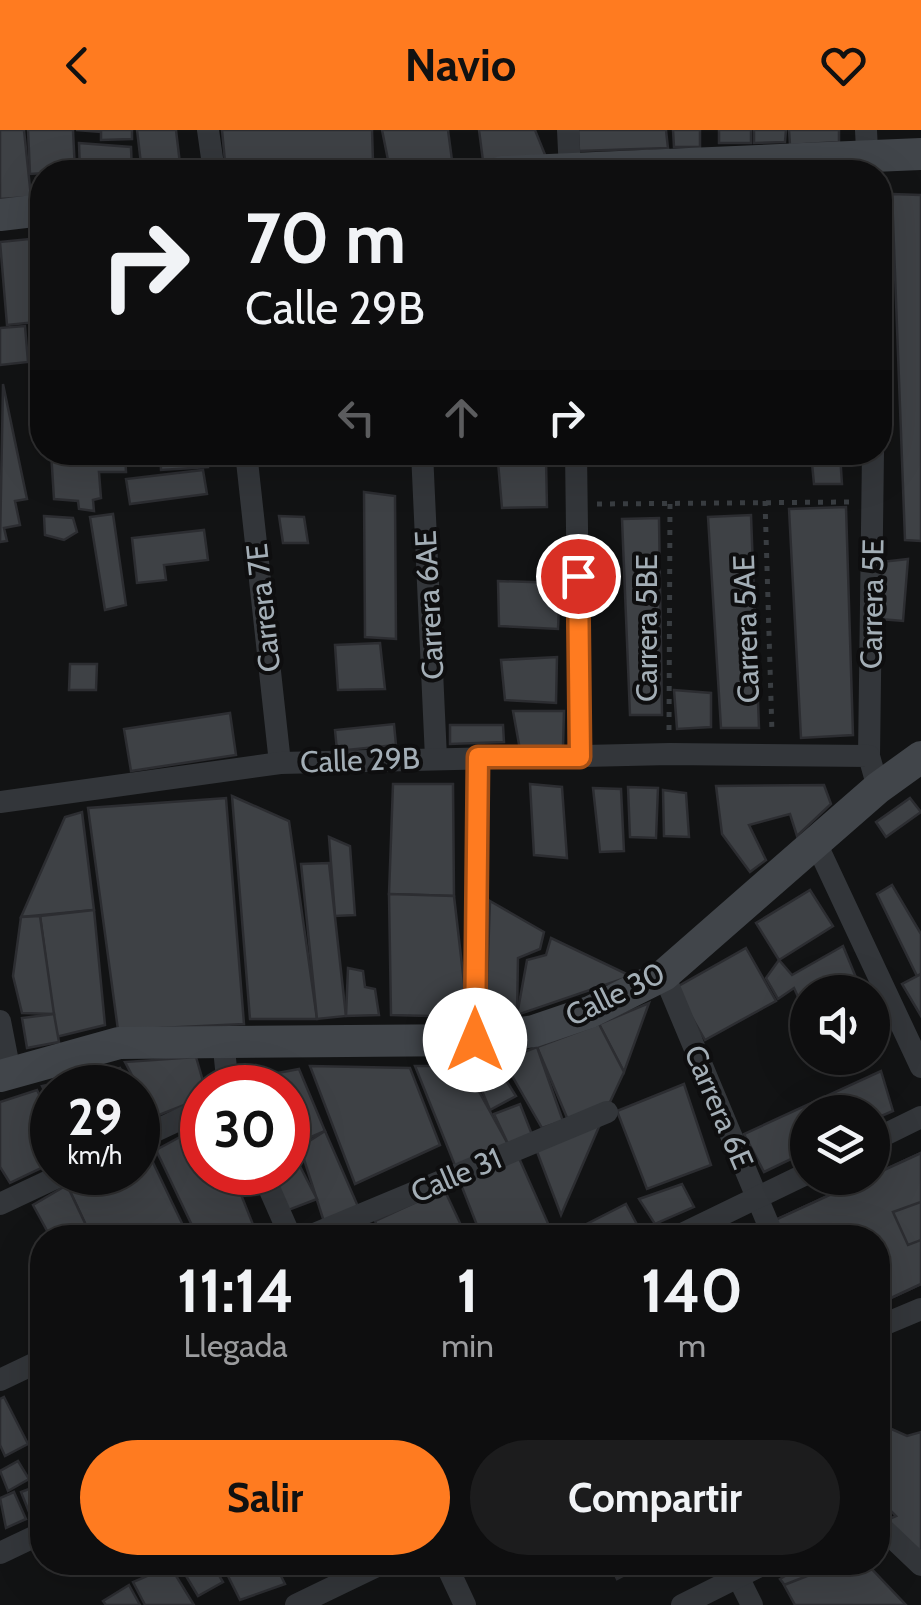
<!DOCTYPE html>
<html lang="es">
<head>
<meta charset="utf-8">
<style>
  :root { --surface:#0e0e0f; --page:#1c1c1d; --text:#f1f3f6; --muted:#9b9c9e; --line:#2e2e2f; --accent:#ff7b20 }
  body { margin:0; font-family:Cabin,sans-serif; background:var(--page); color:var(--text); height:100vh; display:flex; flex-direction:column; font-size:38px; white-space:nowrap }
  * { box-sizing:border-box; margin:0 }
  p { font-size:32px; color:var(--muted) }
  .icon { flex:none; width:55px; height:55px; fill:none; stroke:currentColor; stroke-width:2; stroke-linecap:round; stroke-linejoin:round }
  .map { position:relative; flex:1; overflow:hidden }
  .drawer { position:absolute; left:30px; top:1095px; width:860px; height:350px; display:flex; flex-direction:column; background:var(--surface); border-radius:40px; box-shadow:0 10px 40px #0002,0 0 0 2px var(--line) }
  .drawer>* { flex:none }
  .banner { position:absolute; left:30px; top:30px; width:862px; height:305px; border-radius:40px; box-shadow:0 10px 40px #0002,0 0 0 2px var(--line); background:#0e0e0f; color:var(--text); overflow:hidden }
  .controls { position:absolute; left:790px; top:845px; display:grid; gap:20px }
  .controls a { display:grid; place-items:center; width:100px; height:100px; border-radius:50%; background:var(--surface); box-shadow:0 10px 40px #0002,0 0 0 2px var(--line); font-size:50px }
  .speed { position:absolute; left:30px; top:935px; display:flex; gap:20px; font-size:50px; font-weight:700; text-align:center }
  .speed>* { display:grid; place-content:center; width:130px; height:130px; border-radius:50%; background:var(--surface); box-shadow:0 10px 40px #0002,0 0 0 2px var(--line); line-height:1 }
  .speed small { font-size:25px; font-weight:400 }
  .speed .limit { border:15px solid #d22; background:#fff; color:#111 }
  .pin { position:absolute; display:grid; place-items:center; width:85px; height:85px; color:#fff; margin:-42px; border:5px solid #fff; border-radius:50%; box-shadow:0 2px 10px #0007 }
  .me { position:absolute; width:110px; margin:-55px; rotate:0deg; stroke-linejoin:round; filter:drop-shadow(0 0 8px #0008) }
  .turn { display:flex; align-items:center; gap:35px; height:210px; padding:0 50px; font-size:45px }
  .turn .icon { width:130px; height:130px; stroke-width:2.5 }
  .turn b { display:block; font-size:70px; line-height:85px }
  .lanes { display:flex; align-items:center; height:95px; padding:0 50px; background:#0003; justify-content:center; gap:50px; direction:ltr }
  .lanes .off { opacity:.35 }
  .eta { display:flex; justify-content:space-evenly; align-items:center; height:170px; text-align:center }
  .eta b { font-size:60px; font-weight:700; line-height:70px }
  .primary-button { display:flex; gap:20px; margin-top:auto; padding:20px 50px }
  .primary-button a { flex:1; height:115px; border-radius:60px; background:var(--accent); color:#111; font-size:40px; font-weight:700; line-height:115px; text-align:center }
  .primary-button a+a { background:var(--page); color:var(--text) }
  header { display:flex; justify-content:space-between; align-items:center; height:130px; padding:0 50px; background:var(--accent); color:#111; font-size:45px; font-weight:700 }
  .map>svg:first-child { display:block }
  .building { fill:#3e4145; stroke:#2c2d31; stroke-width:2.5 }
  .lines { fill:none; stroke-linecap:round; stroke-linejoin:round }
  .path { stroke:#393d41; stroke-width:5; stroke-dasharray:5 8; stroke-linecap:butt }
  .minor { stroke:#33363a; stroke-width:22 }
  .secondary { stroke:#41454a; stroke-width:32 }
  .route-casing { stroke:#a65015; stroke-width:25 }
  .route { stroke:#ff7b20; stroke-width:18 }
  .labels { text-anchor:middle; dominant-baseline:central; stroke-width:8; stroke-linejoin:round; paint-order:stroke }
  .street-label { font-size:30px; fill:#a3aeb6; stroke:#0e0e0f }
</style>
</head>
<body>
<header><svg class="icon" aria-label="back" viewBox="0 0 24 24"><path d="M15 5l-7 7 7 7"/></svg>Navio<svg class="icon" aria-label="heart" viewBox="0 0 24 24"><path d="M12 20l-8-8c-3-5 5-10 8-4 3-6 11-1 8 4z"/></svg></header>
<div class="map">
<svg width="921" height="1475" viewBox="0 0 921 1475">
  <rect width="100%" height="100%" fill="#121314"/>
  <!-- building -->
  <g class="building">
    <polygon points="0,0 24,0 31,67 0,69"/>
    <polygon points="28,0 73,0 75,41 30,44"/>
    <polygon points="76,0 132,0 132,9 101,10 101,2"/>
    <polygon points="137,0 176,0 181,42 142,42"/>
    <polygon points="222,0 372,0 373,31 226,42"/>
    <polygon points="382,0 448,0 452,30 389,35"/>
    <polygon points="479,0 535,0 546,27 483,31"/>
    <polygon points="578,0 666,0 668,18 579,21"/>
    <polygon points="673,0 700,0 700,17 674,17"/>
    <rect x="719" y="0" width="32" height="13"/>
    <polygon points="754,0 786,0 785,12 754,13"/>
    <polygon points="789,0 839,0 839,12 790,15"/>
    <polygon points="79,13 131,17 132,42 80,42"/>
    <polygon points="892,64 921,65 921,411 905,410"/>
    <polygon points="29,109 37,192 7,195 0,112"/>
    <polygon points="25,196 28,232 0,235 0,198"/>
    <polygon points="3,254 27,369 15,371 20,395 4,398 7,411 0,412"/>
    <polygon points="51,322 125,322 126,342 99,342 101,368 93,370 94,381 79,379 78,371 54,369"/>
    <polygon points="160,322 207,322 208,337 161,340"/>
    <polygon points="811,323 840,324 842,354 814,354"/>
    <polygon points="546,329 547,377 502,378 498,332"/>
    <polygon points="203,340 207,364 130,374 126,349"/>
    <polygon points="364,362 395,366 396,509 365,507"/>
    <polygon points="846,377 853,605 801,608 789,379"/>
    <polygon points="113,384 126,475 105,480 90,387"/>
    <polygon points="751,385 759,598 721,598 708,387"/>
    <polygon points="44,386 73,388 77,402 64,410 45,405"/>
    <polygon points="279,386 304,387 308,413 283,413"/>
    <polygon points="659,388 662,585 630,585 622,389"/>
    <polygon points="204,400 208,430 164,435 166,450 137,453 132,408"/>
    <polygon points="908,429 903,491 880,489 881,432"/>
    <polygon points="498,451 560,453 558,499 499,496"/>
    <polygon points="380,513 385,559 338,560 335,515"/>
    <polygon points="557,527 556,573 505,570 501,530"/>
    <polygon points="70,534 97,534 96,560 69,560"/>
    <polygon points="674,560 711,563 711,597 677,599"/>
    <polygon points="513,581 564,581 563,618 520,620"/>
    <polygon points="230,583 236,625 131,641 124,599"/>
    <polygon points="394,594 396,615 337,621 335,600"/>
    <polygon points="450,595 503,595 504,612 450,614"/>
    <polygon points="393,654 453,654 454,766 389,764"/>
    <polygon points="530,654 562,657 567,728 534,725"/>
    <polygon points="824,655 831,674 797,706 790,684 749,695 766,730 750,742 722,704 716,656"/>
    <polygon points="628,657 658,658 656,708 630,707"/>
    <polygon points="593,658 621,659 624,721 600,722"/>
    <polygon points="663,660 686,663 689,707 664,706"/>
    <polygon points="232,666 289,691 317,889 250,889"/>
    <polygon points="226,668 244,894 118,900 88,678"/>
    <polygon points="910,668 921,682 886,707 876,692"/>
    <polygon points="82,682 94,780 21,787 65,687"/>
    <polygon points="329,707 350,716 355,785 335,786"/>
    <polygon points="329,733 346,886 317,889 301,734"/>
    <polygon points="892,755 921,804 921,844 917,846 877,764"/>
    <polygon points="810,760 833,796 779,830 756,793"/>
    <polygon points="389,764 454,766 468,887 391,885"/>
    <polygon points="490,771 544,802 540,819 518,828 517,885 486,880"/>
    <polygon points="94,780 105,895 56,907 40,786"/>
    <polygon points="40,786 54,884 22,883 13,846 21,787"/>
    <polygon points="551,808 631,846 517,885 527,830 546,825"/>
    <polygon points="843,816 862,862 808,862 807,886 794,858 778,869 766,848 779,830 792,845"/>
    <polygon points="746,818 776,871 705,910 675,858"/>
    <polygon points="348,838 363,841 365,857 375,859 379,885 346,886"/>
    <polygon points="921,844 921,886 902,854"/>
    <polygon points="649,873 624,942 599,894"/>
    <polygon points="54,884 59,912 27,918 22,888"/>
    <polygon points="599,894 624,942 610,972 568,990 537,917"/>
    <polygon points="537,917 563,991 542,998 503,930"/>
    <polygon points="196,927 205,958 202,968 154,987 125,932"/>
    <polygon points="470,932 495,933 516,966 490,980"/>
    <polygon points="310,936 410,938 440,1015 355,1054"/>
    <polygon points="415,936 465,936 509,1016 456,1038"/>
    <polygon points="120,938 130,958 52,958 52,976 42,956"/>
    <polygon points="299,939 325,1001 288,1017 288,958 238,958 235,951"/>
    <polygon points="881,941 893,981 872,990 872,982 808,982 808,1021 764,1042 744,1004"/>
    <polygon points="684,954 711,1035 647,1059 617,981"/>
    <polygon points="37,960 52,991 52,1033 10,1053 0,1037 0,972"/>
    <polygon points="520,974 533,1007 509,1016 494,984"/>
    <polygon points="601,992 561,1085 536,1019"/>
    <polygon points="202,995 202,1042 232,1042 258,1107 198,1108 156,1020"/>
    <polygon points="325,1001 360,1081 325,1095 300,1017"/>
    <polygon points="147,1020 189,1108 92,1108 67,1055 95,1042 138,1042 138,1024"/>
    <polygon points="292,1021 317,1069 286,1081 271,1042 288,1042 288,1023"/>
    <polygon points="921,1023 921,1154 878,1174 878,1108 783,1108 775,1090"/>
    <polygon points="921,1023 921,1072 893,1082 908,1115 921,1110 921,1154 878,1174 878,1108 783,1108 775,1090"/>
    <polygon points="519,1028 554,1107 482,1108 460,1052"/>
    <polygon points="682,1054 694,1077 655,1094 639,1069"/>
    <polygon points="67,1055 92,1108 51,1108 33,1075"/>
    <polygon points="444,1059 467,1108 382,1108 375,1091"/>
    <polygon points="626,1074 641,1102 631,1108 575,1108 571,1102"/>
    <polygon points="4,1267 28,1314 5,1326 0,1315 0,1269"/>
    <polygon points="887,1297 907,1306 921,1302 921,1435 878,1394 896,1386 878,1368 878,1305"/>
    <polygon points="18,1331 29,1349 8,1361 0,1341"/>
    <polygon points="42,1354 42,1383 31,1387 21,1362"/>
    <polygon points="14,1362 26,1389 6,1398 0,1368"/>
    <polygon points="211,1432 223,1452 198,1466 179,1434"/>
    <polygon points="221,1432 274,1432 285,1454 240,1470"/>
    <polygon points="609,1432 650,1432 617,1449"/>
    <polygon points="808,1432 814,1432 837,1465 825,1475 800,1475 780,1449"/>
    <polygon points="843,1432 865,1432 906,1475 795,1475 784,1455"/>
    <polygon points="170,1436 194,1475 145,1475 133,1452"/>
    <polygon points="129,1455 140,1475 106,1475 103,1471"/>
  </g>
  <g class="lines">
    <!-- path -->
    <g class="path">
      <polyline points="765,371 772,603"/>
      <polyline points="597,374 851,372"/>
      <polyline points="669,600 670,373"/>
    </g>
    <!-- minor -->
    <g class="minor">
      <polyline points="208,0 214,42"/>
      <polyline points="568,0 570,42"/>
      <polyline points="866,0 868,41"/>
      <polyline points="246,322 280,633"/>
      <polyline points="422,322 436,628"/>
      <polyline points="576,322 580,627"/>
      <polyline points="869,626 873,322"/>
      <polyline points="0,672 280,633 670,624 869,626 878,658"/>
      <polyline points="816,713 921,937"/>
      <polyline points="664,845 774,1108"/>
      <polyline points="0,891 10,942"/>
      <polyline points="223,909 228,958"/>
      <polyline points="475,910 477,627"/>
      <polyline points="138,1009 202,979"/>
      <polyline points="872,1011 921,987"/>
      <polyline points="262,1042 291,1108"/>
      <polyline points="0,1074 68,1042"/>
      <polyline points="305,1108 607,982"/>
      <polyline points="674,1108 808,1043"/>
      <polyline points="878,1197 921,1179"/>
      <polyline points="0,1250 42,1230"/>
      <polyline points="878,1394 921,1435"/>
      <polyline points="0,1423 42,1403"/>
      <polyline points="445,1432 465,1475"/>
      <polyline points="738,1447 752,1475"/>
      <polyline points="296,1475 385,1432"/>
      <polyline points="682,1475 768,1432"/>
    </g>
    <!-- secondary -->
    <g class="secondary">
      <polyline points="502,42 921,24"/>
      <polyline points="0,85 42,80"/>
      <polyline points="0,946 119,913 475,910 534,901 590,882 664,845 878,658 921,627"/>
    </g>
  </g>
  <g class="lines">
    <!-- route casing -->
    <g class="route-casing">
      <polyline id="route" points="475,910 478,627 580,627 578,446"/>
    </g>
    <!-- route -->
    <use href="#route" class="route"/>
  </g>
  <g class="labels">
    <!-- street labels -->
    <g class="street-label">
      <text transform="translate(872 474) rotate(-89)">Carrera 5E</text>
      <text transform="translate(429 475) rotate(-93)">Carrera 6AE</text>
      <text transform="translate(263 478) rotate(-96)">Carrera 7E</text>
      <text transform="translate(646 498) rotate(-90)">Carrera 5BE</text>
      <text transform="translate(746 499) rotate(-92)">Carrera 5AE</text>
      <text transform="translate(360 630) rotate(-2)">Calle 29B</text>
      <text transform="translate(615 864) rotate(-26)">Calle 30</text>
      <text transform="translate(719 977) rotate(67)">Carrera 6E</text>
      <text transform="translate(456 1045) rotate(-23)">Calle 31</text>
    </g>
  </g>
</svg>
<div class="controls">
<a><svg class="icon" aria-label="sound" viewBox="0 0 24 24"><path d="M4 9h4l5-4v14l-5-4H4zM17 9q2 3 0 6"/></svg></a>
<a><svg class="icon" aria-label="layers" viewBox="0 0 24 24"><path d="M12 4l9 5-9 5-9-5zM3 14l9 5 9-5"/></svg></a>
</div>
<div class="speed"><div>29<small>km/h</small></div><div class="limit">30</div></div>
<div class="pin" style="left:578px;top:446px;background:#d93025"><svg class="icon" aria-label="arrive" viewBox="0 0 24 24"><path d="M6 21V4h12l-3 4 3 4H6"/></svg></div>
<svg class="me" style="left:475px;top:910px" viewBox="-20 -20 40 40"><circle r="19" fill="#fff"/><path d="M0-13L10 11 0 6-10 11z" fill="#ff7b20"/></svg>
<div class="banner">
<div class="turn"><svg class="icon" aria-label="right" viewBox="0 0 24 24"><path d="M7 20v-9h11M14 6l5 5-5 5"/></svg><div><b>70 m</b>Calle 29B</div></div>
<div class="lanes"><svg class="icon off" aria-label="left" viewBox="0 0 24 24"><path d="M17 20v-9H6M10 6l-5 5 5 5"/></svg><svg class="icon off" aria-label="ahead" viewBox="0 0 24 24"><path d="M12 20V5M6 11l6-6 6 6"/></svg><svg class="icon" aria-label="right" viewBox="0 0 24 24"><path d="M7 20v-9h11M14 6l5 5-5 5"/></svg></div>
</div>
<section class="drawer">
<div class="eta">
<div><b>11:14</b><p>Llegada</p></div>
<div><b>1</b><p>min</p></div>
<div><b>140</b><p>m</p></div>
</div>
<div class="primary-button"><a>Salir</a><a>Compartir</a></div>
</section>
</div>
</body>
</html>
